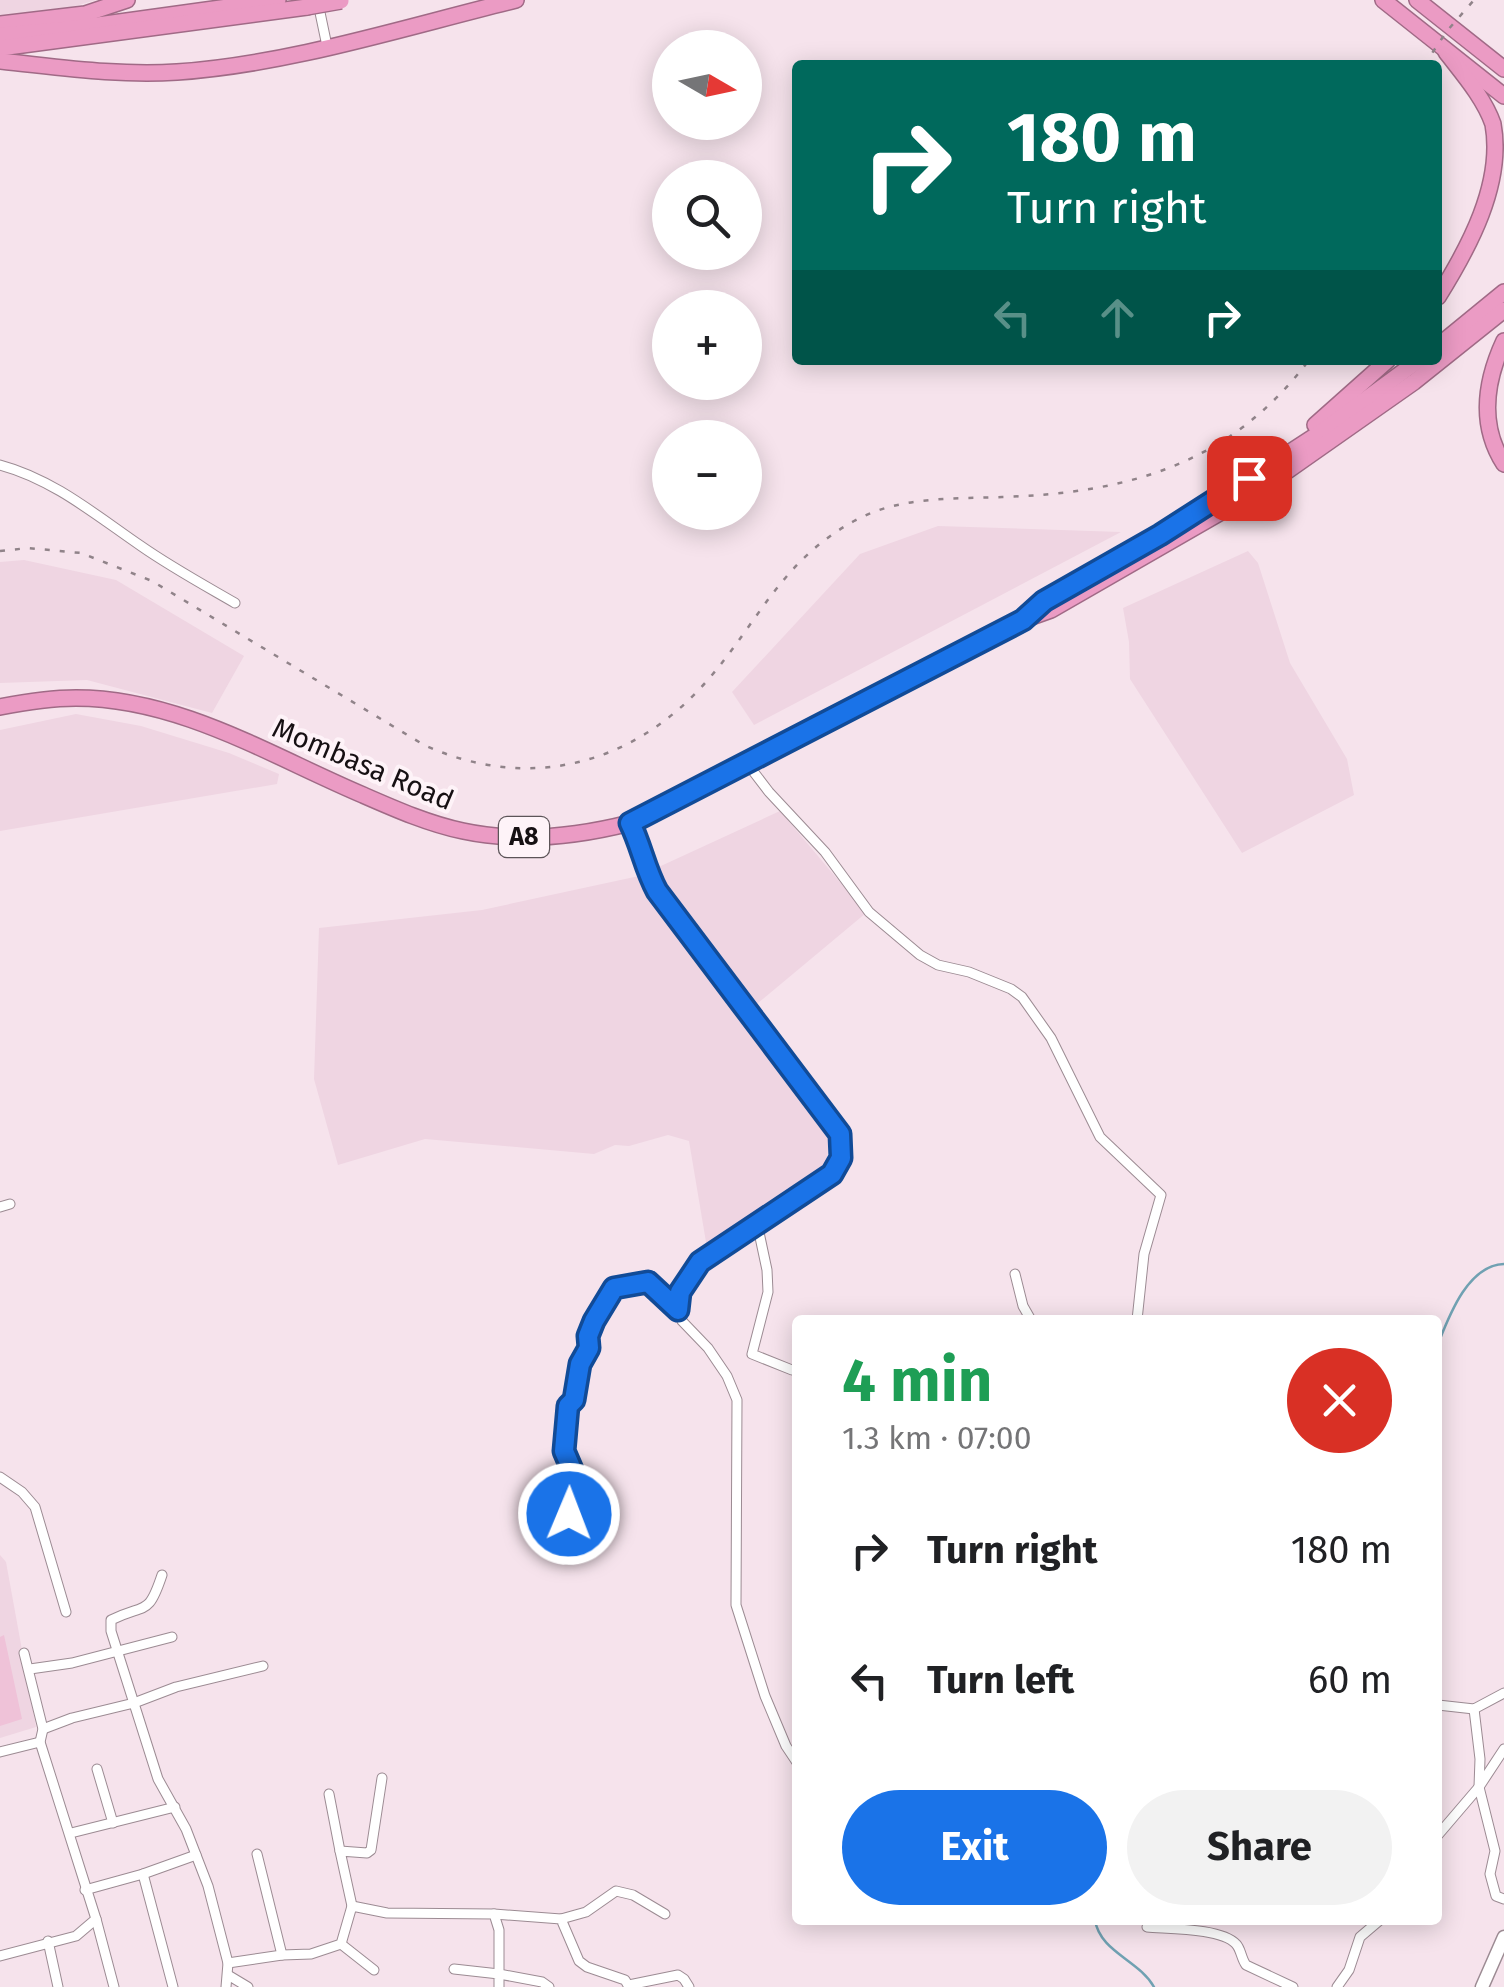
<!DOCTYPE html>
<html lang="en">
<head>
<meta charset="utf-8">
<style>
  :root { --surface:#fff; --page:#f2f2f2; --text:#202124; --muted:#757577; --accent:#1a73e8 }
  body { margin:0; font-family:"Fira Sans",sans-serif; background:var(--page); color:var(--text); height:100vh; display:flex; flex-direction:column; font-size:38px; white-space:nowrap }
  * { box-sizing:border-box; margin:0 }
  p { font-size:32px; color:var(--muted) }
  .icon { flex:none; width:55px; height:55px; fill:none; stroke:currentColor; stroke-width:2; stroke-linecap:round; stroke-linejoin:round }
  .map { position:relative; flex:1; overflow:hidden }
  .details { position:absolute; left:792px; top:1315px; width:650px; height:610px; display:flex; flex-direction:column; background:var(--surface); border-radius:10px; box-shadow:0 5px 25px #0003 }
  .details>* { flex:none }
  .banner { position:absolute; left:792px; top:60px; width:650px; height:305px; border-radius:10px; box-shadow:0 5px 25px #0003; background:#00695c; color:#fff; overflow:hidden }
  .needle { width:65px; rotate:99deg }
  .fabs { position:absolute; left:652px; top:30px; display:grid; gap:20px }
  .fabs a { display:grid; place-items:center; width:110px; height:110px; border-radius:50%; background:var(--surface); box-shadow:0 5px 25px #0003; font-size:50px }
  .pin { position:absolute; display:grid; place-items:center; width:85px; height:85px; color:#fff; margin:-42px; border-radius:20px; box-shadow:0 5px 15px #0006 }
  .me { position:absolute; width:110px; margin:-55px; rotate:1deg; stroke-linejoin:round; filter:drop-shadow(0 0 8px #0008) }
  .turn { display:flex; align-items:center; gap:35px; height:210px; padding:0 50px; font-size:45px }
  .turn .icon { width:130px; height:130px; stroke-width:2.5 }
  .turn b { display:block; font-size:70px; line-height:85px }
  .lanes { display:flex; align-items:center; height:95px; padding:0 50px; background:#0003; justify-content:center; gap:50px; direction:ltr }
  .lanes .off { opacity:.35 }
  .round { display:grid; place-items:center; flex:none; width:105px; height:105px; border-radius:52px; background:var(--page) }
  .headline { display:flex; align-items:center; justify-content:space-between; height:170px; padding:0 50px }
  h1 { font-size:60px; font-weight:700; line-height:75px; color:#1e9e55 }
  .button { display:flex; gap:20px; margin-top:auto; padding:20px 50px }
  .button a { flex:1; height:115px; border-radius:60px; background:var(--accent); color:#fff; font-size:40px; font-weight:700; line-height:115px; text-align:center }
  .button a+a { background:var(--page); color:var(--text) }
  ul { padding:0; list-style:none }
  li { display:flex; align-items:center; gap:30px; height:130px; padding:0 50px }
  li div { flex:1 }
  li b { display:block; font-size:38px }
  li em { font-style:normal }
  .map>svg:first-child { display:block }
  .built { fill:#efd5e2 }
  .green { fill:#efc2d8 }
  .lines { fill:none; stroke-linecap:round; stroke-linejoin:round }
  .stream { stroke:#70a1b2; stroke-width:2.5 }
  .street-casing { stroke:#9c8b93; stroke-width:11 }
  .secondary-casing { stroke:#9c8b93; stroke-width:15 }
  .highway-casing { stroke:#a06a86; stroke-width:18 }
  .street { stroke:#fff; stroke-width:9 }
  .secondary { stroke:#fff; stroke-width:12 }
  .highway { stroke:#eb9bc4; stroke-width:15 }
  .rail { stroke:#908389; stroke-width:2.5; stroke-dasharray:5 10; stroke-linecap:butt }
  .highway-bridge-casing { stroke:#a06a86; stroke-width:18; stroke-linecap:butt }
  .highway-bridge { stroke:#eb9bc4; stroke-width:15 }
  .route-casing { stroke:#114b97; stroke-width:25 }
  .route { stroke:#1a73e8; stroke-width:18 }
  .labels { text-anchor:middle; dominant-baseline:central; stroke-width:8; stroke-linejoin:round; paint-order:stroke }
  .shield { fill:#fef3f8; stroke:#5c5458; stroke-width:2.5 }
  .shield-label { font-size:25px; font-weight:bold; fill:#161013 }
  .street-label { font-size:28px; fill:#161013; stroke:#fef3f8 }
</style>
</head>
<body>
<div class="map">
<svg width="1504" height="1987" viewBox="0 0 1504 1987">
  <rect width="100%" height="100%" fill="#f6e3ec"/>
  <!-- built -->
  <g class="built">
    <polygon points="0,0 96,0 41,16 0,18"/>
    <polygon points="938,526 1121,532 754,725 732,692 860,554"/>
    <polygon points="1248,551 1258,563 1290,663 1347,759 1354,795 1242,853 1130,679 1129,642 1123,608"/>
    <polygon points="24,560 116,580 244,656 212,713 87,680 0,683 0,562"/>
    <polygon points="76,714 141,726 229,753 279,774 277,784 0,831 0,730"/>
    <polygon points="780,811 866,913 752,1008 650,871"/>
    <polygon points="639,876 829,1133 827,1164 708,1254 689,1141 668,1135 629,1146 615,1145 594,1154 425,1139 338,1165 314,1079 319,928 482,910"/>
    <polygon points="0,1555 6,1562 36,1727 0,1738"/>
  </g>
  <!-- green -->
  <polygon class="green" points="4,1635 22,1719 0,1726 0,1637"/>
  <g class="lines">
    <!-- stream -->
    <g class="stream">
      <path d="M1438,1344C1449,1316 1468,1265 1504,1264"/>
      <path d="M1095,1920C1100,1952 1139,1960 1154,1987"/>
    </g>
    <!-- street casing -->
    <g class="street-casing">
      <g id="street">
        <polyline points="318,3 327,46"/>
        <path d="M0,465C53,479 97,516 141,546C171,567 204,585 235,603"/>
        <polyline points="746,762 769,792 825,852 869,912 920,955 938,965 969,972 1011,989 1022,997 1051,1038 1100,1137 1161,1195 1144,1254 1137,1320"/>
        <path d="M630,823C641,846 645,869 657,891L840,1134L841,1158L832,1174L700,1262L680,1292L678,1310L682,1321L708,1348L727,1376L737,1400L736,1605L765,1696L786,1746L798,1764"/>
        <polyline points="0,1207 10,1204"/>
        <polyline points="757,1223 767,1270 768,1292 752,1354 792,1370"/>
        <polyline points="1015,1274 1023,1306 1031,1320"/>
        <polyline points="0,1477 22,1492 35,1507 66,1612"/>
        <polyline points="566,1559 563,1553 573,1472 564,1451 565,1421 568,1406 574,1399 580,1364 589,1348 588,1337 613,1288 648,1282 678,1310"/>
        <path d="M162,1575C148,1617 146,1603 111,1620V1631L158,1779L186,1829L208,1886L228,1963L226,1987"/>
        <polyline points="30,1669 72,1663 172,1637"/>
        <polyline points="1438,1705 1474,1709 1504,1693"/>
        <polyline points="1474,1709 1480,1759 1479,1787 1495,1851 1490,1874 1496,1896 1504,1899"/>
        <polyline points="43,1729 72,1718 134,1703 176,1687 263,1666"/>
        <polyline points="0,1752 40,1742"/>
        <polyline points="97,1769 113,1823"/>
        <polyline points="329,1794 340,1851"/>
        <polyline points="71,1833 175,1807"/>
        <polyline points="1438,1835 1479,1787 1504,1749"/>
        <polyline points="143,1874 196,1855"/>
        <polyline points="85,1890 143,1874 173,1987"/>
        <polyline points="352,1906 340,1851 367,1853 371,1850 382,1778"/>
        <polyline points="494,1914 561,1919 579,1961 587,1967 625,1980 629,1987"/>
        <polyline points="96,1919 114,1987"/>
        <polyline points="561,1919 586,1912 616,1891 633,1895 665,1914"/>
        <path d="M1147,1927C1168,1929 1221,1928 1236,1944C1241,1949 1241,1958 1246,1965L1293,1987"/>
        <polyline points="48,1941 58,1987"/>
        <polyline points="341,1944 374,1970"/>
        <polyline points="282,1955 311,1954 341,1944 352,1906 387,1913 494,1914 499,1930 499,1974 542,1982 549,1987"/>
        <polyline points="0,1956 76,1936 96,1919 40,1742 43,1729 24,1653"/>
        <polyline points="228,1963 282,1955 257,1854"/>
        <polyline points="454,1969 499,1974 499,1987"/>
        <polyline points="228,1975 248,1987"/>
        <polyline points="629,1985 678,1975 684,1979 689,1987"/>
        <polyline points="1337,1987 1349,1970 1360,1937 1380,1920"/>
      </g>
    </g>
    <!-- secondary casing -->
    <g class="secondary-casing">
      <polyline id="secondary" points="1482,1987 1504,1937"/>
    </g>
    <!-- highway casing -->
    <g class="highway-casing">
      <g id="highway">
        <polyline points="1383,0 1504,96"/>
        <polyline points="1417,0 1504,69"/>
        <polyline points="0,24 85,14 127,0"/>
        <polyline points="0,35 69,29 278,0"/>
        <polyline points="0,48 307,7"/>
        <path d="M0,61C59,67 118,76 177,72C291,64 405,27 516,0"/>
        <path d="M1438,297C1468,249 1504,184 1493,124C1484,98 1463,74 1446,52"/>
        <path d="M1504,341C1485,382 1479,425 1504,464"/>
        <polyline points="1438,346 1504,292"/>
        <polyline points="1315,425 1388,360"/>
        <polyline points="1030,614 1044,601 1159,535 1249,479 1321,432 1419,360"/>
        <path d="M0,707C25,702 50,698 76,698C179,698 271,756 363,795C395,809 429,824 463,831C519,843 575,837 630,823L1023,620L1051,610L1263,488L1414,382L1504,310"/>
      </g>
    </g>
    <!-- street -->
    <use href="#street" class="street"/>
    <!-- secondary -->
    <use href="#secondary" class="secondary"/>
    <!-- highway -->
    <use href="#highway" class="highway"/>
    <!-- rail -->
    <g class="rail">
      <polyline points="1424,65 1447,31 1474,0"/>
      <path d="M0,551L28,548L81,553L152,581L424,745C527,792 632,766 706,682C758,623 780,562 854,521C900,496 951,499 1002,497C1127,493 1230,465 1309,360"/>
    </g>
    <!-- highway-bridge casing -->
    <g class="highway-bridge-casing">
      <polyline id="highway-bridge" points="307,7 341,1"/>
    </g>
    <!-- highway-bridge -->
    <use href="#highway-bridge" class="highway-bridge"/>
  </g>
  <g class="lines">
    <!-- route casing -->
    <g class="route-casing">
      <path id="route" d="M569,1514L573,1472L564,1451L568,1406L574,1400L580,1364L589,1348L588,1336L594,1321L614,1288L648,1282L678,1310L680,1292L700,1262L832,1174L841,1158L840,1134L657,891C645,869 641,845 630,823L1023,620L1044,601L1160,535L1249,478"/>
    </g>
    <!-- route -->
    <use href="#route" class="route"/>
  </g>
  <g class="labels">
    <!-- shield labels -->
    <rect class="shield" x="499" y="817" width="50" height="40" rx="8"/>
    <g class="shield-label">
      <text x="524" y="837">A8</text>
    </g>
    <!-- street labels -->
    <g class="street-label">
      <text transform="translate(363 764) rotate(23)">Mombasa Road</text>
    </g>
  </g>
</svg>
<div class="fabs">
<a><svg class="needle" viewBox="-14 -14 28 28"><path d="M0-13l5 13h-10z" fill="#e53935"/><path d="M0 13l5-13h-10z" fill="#757577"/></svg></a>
<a><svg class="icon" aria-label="search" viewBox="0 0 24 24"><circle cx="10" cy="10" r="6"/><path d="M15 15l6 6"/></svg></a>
<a>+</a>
<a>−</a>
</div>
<div class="pin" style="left:1249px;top:478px;background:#d93025"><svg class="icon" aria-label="arrive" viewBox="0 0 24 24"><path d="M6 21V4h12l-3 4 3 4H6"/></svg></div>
<svg class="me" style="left:569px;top:1514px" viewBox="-20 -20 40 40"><circle r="17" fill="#1a73e8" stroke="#fff" stroke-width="3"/><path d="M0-11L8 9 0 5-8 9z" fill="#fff"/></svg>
<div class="banner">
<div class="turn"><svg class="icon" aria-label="right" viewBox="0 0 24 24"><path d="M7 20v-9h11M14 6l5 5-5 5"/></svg><div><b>180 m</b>Turn right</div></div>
<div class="lanes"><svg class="icon off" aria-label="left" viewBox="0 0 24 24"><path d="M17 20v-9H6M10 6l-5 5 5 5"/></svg><svg class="icon off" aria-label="ahead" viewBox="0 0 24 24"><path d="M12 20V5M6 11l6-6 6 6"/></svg><svg class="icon" aria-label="right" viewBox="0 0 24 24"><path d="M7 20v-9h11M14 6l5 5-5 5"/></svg></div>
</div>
<section class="details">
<div class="headline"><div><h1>4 min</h1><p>1.3 km · 07:00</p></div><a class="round" style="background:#d93025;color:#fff"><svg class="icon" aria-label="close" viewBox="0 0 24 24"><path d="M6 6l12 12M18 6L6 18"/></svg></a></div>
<ul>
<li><svg class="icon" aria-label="right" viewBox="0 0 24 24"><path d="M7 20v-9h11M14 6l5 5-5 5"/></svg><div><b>Turn right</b></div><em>180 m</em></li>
<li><svg class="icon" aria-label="left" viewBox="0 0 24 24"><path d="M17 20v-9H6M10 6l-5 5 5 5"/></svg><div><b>Turn left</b></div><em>60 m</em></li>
</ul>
<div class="button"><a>Exit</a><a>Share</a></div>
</section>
</div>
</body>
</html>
